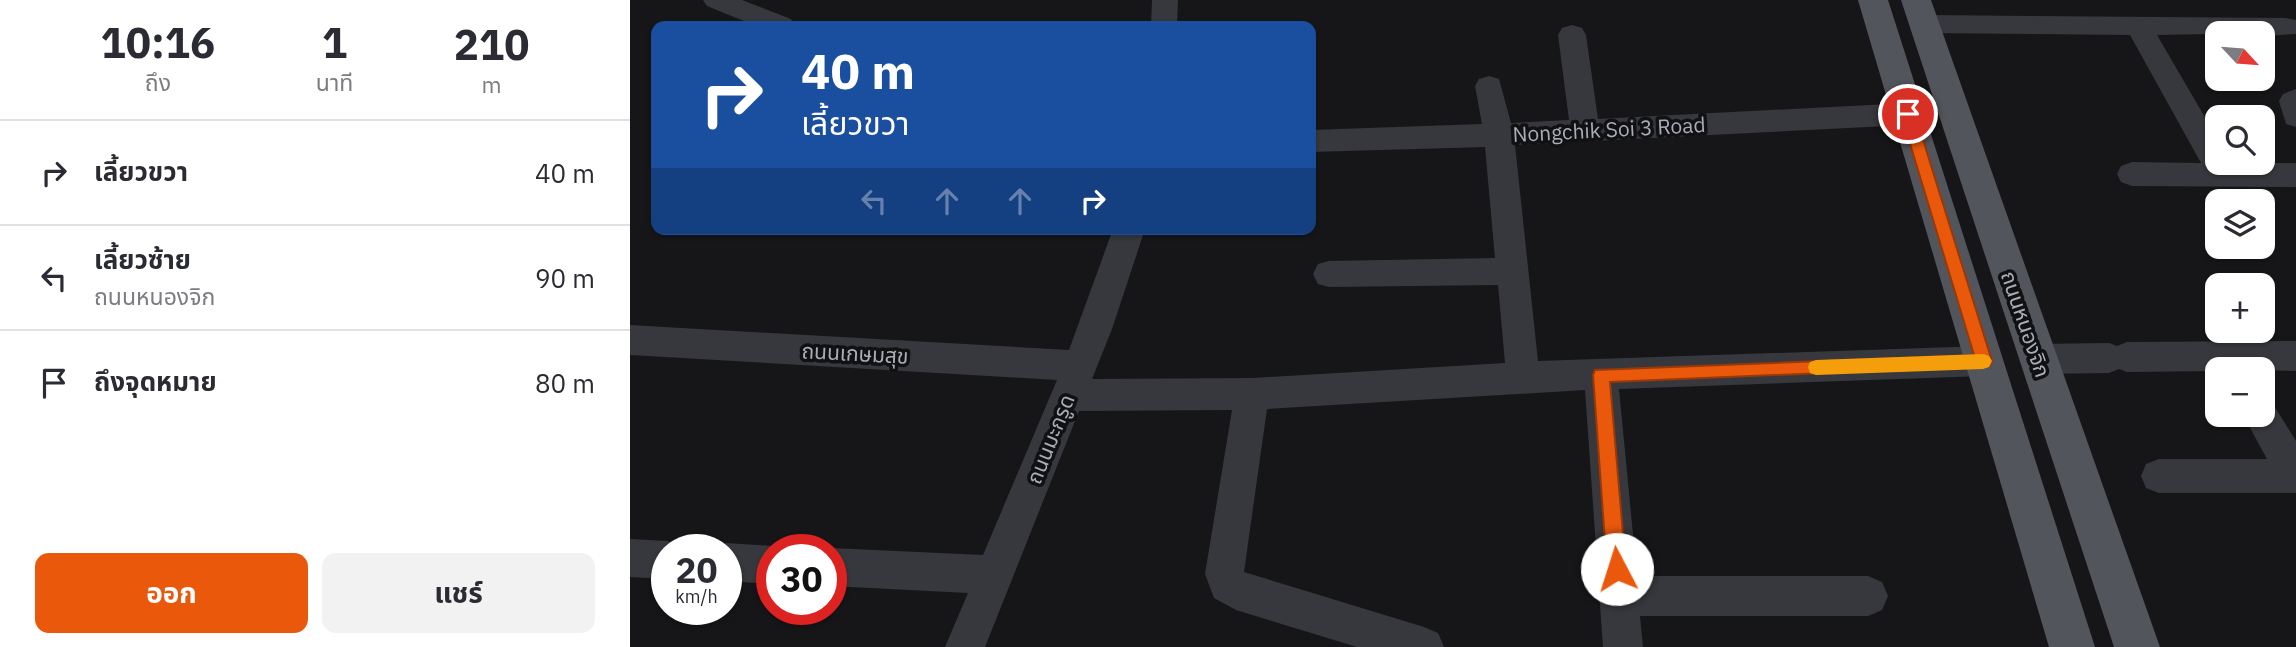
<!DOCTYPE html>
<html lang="th">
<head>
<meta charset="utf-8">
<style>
  :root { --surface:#fff; --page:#f2f2f3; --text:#2b2b33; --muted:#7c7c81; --line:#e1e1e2; --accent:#ea580c }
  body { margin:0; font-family:"IBM Plex Sans","Noto Sans Thai",sans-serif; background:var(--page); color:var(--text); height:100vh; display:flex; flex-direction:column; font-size:26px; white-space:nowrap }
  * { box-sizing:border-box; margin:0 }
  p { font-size:23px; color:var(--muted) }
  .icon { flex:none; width:38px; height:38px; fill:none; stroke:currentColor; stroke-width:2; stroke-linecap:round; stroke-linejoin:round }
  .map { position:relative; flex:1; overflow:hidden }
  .panel { display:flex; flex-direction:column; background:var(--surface); width:630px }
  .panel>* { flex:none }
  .banner { position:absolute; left:21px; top:21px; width:665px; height:214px; border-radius:14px; box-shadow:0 2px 5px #0004; background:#1a4fa0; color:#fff; overflow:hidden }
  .needle { width:46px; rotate:116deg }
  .fabs { position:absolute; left:1575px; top:21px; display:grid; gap:14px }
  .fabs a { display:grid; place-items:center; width:70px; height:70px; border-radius:14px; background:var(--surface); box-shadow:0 2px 5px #0004; font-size:35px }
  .speed { position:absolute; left:21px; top:534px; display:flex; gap:14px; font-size:35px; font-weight:700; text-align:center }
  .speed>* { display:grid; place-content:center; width:91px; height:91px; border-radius:50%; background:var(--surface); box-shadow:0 2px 5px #0004; line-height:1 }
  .speed small { font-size:18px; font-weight:400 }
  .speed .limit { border:10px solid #d22; background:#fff; color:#111 }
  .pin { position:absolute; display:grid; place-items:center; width:60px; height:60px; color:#fff; margin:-30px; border:4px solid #fff; border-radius:50%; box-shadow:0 2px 7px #0007 }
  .me { position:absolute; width:77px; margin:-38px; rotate:355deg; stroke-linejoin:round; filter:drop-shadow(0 0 5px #0008) }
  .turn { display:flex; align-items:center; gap:24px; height:147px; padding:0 35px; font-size:32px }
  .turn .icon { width:91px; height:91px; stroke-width:2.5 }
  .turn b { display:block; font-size:49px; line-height:60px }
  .lanes { display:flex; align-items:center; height:66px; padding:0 35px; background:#0003; justify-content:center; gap:35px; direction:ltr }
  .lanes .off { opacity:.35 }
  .eta { display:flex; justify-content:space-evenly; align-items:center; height:119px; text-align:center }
  .eta b { font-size:42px; font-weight:700; line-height:49px }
  .action { display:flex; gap:14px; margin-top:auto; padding:14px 35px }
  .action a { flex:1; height:80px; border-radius:14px; background:var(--accent); color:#fff; font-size:28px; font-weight:700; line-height:80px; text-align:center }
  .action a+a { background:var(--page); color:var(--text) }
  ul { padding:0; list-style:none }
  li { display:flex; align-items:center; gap:21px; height:105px; padding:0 35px; border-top:2px solid var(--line) }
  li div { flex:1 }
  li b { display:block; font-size:26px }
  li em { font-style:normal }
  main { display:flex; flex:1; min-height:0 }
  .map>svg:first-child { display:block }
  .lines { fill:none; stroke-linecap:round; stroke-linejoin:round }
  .minor { fill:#37383d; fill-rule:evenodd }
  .major { fill:#53555c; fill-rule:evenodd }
  .route { fill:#ea580c; stroke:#983908; stroke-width:2 }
  .slow { fill:#f59e0b }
  .labels { text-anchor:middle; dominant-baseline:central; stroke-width:7; stroke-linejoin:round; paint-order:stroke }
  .street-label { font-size:21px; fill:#a8adb8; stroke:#111113 }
</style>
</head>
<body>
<main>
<section class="panel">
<div class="eta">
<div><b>10:16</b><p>ถึง</p></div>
<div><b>1</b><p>นาที</p></div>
<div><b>210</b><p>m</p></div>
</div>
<ul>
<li><svg class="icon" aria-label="right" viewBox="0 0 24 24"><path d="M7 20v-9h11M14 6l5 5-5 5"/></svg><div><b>เลี้ยวขวา</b></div><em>40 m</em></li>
<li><svg class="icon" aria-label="left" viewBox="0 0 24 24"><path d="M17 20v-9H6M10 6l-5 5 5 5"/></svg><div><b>เลี้ยวซ้าย</b><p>ถนนหนองจิก</p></div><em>90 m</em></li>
<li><svg class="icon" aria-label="arrive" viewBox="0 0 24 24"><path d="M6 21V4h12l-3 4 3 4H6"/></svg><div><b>ถึงจุดหมาย</b></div><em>80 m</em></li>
</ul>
<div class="action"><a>ออก</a><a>แชร์</a></div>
</section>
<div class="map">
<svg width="1666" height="647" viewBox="0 0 1666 647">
  <rect width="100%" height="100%" fill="#161618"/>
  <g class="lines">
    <!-- minor -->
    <g class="minor">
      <polygon points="73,0 112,0 161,19 164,26 126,26 77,6"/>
      <polygon points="522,0 548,0 547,26 521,26"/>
      <polygon points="1294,15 1656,18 1666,20 1666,34 1633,36 1633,33 1527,35 1587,138 1587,163 1666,163 1666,187 1502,186 1491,182 1487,174 1491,166 1502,162 1571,163 1500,35 1294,33 1285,31 1281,24 1285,17"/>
      <polygon points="942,25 952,28 956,35 968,119 1278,103 1288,106 1292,114 1288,122 1278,125 885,145 908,361 1354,346 1366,350 1371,361 1366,372 1354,376 989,389 1007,576 1238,576 1252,582 1258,596 1252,610 1238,616 1010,616 1013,647 973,647 955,390 637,409 614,572 794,627 808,633 814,647 727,647 606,610 584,598 575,574 602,410 449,411 355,647 315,647 338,593 201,586 201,550 197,550 201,548 353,555 427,380 0,355 0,325 439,350 483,229 515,229 482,329 462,379 622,378 875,363 868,285 699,287 688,284 683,274 688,264 699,261 865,258 855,147 681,152 681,130 852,124 845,86 849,79 859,76 869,79 881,123 939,120 928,35 932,28"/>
      <polygon points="1666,89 1666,127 1656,124 1649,101 1653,94"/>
      <polygon points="1666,341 1666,371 1587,369 1587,371 1497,372 1489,369 1479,373 1407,374 1395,370 1390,359 1395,348 1407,344 1479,343 1487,346 1497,342"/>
      <polygon points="1633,400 1643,404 1666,441 1666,493 1529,493 1516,488 1511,476 1516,464 1529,459 1637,459 1613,415 1633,415"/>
      <polygon points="0,539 37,541 51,546 52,550 37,550 37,579 0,577"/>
      <polygon points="96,543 142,546 151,550 142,550 142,584 96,581 96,550 82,550"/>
    </g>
    <!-- major -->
    <g class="major">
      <polygon points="1228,0 1258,0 1465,647 1419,647"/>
      <polygon points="1271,0 1301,0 1530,647 1484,647"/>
    </g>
  </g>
  <!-- route -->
  <polygon class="route" points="1278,108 1285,114 1362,361 1360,366 980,382 996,569 993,575 987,578 980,575 977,569 963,375 965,370 1344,355 1271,114"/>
  <!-- slow -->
  <polygon class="slow" points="1353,354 1359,356 1362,361 1359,367 1353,369 1186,375 1180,373 1178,367 1180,362 1186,360"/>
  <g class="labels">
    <!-- street labels -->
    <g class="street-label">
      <text transform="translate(979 129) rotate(-3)">Nongchik Soi 3 Road</text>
      <text transform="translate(1396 324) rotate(71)">ถนนหนองจิก</text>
      <text transform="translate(225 353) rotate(3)">ถนนเกษมสุข</text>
      <text transform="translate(420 439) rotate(-68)">ถนนมะกรูด</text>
    </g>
  </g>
</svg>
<div class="fabs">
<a><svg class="needle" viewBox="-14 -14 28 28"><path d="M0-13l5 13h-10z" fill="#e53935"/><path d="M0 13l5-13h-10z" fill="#7c7c81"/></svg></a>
<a><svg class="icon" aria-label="search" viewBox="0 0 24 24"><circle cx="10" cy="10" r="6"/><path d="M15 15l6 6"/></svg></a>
<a><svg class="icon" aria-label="layers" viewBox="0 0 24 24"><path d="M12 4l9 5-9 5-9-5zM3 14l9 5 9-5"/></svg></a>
<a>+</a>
<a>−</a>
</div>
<div class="speed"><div>20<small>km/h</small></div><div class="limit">30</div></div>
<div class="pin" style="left:1278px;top:114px;background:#d93025"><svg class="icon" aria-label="arrive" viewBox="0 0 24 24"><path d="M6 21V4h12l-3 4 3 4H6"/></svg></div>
<svg class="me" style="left:987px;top:569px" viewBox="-20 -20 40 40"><circle r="19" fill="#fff"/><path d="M0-13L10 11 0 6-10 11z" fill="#ea580c"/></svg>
<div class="banner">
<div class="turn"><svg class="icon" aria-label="right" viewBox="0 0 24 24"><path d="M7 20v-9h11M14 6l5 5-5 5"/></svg><div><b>40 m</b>เลี้ยวขวา</div></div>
<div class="lanes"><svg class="icon off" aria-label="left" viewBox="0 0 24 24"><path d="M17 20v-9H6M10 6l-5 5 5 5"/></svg><svg class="icon off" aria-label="ahead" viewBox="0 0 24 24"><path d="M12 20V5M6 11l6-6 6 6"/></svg><svg class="icon off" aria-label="ahead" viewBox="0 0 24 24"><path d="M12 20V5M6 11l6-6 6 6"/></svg><svg class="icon" aria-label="right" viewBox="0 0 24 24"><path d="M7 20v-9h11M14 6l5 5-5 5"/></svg></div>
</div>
</div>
</main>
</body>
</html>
